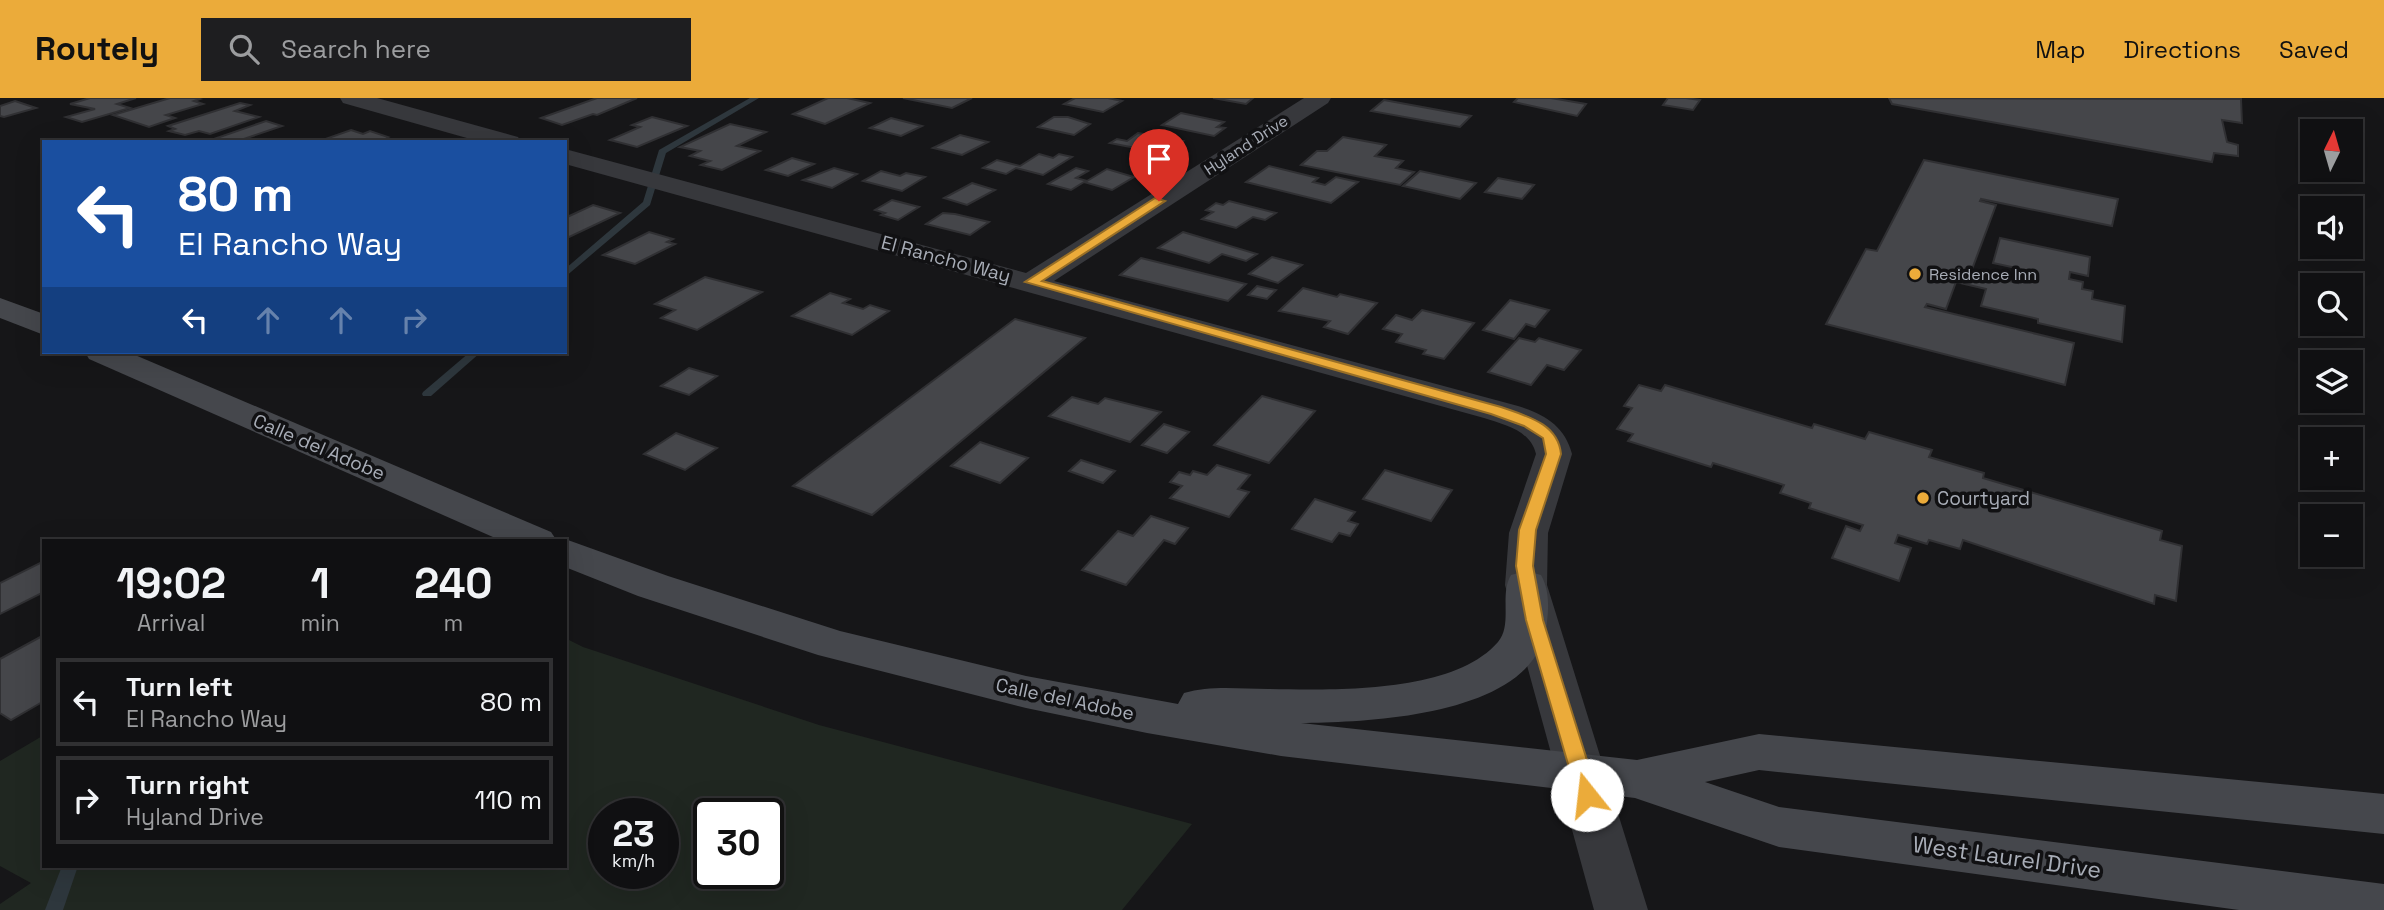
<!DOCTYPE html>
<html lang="en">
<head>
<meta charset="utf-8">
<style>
  :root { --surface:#101012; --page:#1e1e20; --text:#f1f3f6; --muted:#9c9d9f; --line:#303032; --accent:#ebab3a }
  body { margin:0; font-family:"Space Grotesk",sans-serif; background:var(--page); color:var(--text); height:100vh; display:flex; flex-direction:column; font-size:26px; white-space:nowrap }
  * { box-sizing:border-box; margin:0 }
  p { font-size:23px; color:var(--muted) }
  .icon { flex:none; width:38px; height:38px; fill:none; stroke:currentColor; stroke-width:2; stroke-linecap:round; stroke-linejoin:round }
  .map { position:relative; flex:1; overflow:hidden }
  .drawer { position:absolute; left:42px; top:441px; width:525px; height:329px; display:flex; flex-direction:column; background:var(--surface); border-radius:0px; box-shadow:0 7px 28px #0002,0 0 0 2px var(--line) }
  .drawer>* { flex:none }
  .hud { position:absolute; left:42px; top:42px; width:525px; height:214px; border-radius:0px; box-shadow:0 7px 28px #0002,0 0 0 2px var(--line); background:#1a4fa0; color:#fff; overflow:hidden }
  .needle { width:46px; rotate:5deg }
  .controls { position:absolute; left:2300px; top:21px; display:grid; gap:14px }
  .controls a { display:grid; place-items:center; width:63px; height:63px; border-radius:0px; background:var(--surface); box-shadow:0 7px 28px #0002,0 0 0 2px var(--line); font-size:35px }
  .speed { position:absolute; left:588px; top:700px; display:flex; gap:14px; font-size:35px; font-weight:700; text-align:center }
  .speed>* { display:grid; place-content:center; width:91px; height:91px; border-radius:50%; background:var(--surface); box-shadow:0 7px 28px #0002,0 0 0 2px var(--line); line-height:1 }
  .speed small { font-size:18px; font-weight:400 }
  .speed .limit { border:4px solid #111; border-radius:10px; background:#fff; color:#111 }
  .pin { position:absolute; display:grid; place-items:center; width:60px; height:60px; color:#fff; margin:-72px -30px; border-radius:50% 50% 50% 0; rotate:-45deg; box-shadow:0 0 7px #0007 }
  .pin .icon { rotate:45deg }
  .me { position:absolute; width:77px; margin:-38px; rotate:344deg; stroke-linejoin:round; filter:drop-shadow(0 0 5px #0008) }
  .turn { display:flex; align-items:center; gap:24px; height:147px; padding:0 21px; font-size:32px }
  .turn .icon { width:91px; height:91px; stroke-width:2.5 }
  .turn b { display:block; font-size:49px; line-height:60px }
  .lanes { display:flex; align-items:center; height:66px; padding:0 21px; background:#0003; justify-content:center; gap:35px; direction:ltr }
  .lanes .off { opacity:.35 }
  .eta { display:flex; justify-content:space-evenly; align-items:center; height:119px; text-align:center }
  .eta b { font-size:42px; font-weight:800; line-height:49px }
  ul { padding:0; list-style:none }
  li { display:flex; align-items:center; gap:21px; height:88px; margin:0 14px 10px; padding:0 7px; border:4px solid var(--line); border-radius:0px }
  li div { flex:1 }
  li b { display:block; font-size:26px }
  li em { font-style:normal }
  header { display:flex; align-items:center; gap:42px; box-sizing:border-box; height:98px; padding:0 35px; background:var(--accent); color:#111 }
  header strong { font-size:33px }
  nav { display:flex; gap:38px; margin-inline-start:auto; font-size:24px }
  .search { width:490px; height:63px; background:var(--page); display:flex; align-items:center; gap:18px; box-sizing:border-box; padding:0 24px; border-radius:0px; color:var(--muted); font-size:26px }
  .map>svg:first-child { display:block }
  .green { fill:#202721; fill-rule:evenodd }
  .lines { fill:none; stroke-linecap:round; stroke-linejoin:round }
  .stream { fill:#2e373d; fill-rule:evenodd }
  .building { fill:#45464a; stroke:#303033; stroke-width:2 }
  .street { fill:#37383c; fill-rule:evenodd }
  .secondary { fill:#45474c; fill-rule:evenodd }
  .route { fill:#ebab3a; stroke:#996f26; stroke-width:2 }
  .poi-dot { fill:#ebab3a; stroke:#111113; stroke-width:2.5 }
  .labels { text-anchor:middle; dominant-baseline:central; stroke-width:7; stroke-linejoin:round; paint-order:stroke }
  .far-street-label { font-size:16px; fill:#a8adb7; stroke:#111113 }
  .far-poi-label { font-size:16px; fill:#a8adb7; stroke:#111113; text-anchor:start }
  .street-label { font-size:19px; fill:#a8adb7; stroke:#111113 }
  .poi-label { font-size:19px; fill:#a8adb7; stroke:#111113; text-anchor:start }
  .near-street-label { font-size:23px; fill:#a8adb7; stroke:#111113 }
</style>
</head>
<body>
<header>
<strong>Routely</strong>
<div class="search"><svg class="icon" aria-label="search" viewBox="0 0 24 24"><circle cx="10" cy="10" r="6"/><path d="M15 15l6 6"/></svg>Search here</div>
<nav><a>Map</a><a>Directions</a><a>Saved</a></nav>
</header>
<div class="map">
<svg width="2384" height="812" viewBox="0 0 2384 812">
  <rect width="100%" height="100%" fill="#161618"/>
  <!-- green -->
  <path class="green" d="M565,540L583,549L819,627L1192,726L1122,812H0V806L31,785L0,768V663L44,637V768H565ZM604,716H663V775H604ZM709,716H768V775H709Z"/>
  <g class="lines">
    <!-- stream -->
    <g class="stream">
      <polygon points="750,0 759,0 666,55 650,107 565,179 565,171 643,104 659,52"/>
      <polygon points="470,254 481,254 431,298 423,298 422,296 423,294"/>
      <polygon points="62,768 78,768 63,812 45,812"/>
    </g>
  </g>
  <!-- building -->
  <g class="building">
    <polygon points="90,0 136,0 117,6 130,10 82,24 66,19 95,11 70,6"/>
    <polygon points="170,0 197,0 200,1 194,3 203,6 166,17 175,20 149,29 113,17"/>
    <polygon points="597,0 637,0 597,17 593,16 562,27 541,20"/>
    <polygon points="828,0 847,0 870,5 825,26 793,16"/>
    <polygon points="903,0 972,0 952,10"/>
    <polygon points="1075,0 1108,0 1122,3 1103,14 1064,6"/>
    <polygon points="1213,0 1253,0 1246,6"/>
    <polygon points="1518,0 1551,0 1586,6 1577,18 1514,4"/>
    <polygon points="1668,0 1686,0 1700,2 1693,12 1663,7"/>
    <polygon points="1889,0 2241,1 2242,25 2222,22 2227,44 2238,47 2238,58 2214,55 2212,64 1892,6"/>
    <polygon points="1384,2 1471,18 1460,29 1371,13"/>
    <polygon points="15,3 36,10 4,19 0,18 0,8"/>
    <polygon points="240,5 250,7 235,13 259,19 210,36 199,33 185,37 169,33 175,31 168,28"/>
    <polygon points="1181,15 1224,24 1217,29 1225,30 1214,38 1162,27"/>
    <polygon points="652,19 687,28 637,49 610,42 640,29 632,27"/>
    <polygon points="1054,19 1068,19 1090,26 1074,37 1038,29"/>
    <polygon points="891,20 922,28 901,38 870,30"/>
    <polygon points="266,23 282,28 238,43 214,41"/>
    <polygon points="730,26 766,34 737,48 760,53 722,72 701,67 710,63 690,58 700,53 680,49"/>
    <polygon points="351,32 363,36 370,33 388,39 383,41 393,43 317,44"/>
    <polygon points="1138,35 1183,43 1166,56 1110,45 1117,41 1127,43"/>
    <polygon points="960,37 988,44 962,57 933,50"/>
    <polygon points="1343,39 1386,47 1375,58 1403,63 1396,70 1414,74 1400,87 1301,67 1317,53 1327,53"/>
    <polygon points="1039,56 1053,60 1059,56 1072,59 1043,77 1016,70 1006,76 983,70 997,62 1020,68"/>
    <polygon points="792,60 814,66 788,78 766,72"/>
    <polygon points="1924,62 2118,101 2112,128 1981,101 1980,103 1996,107 1971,174 2018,185 2021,171 1993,165 2000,140 2090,159 2088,178 2070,174 2069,181 2083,184 2082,191 2093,193 2092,201 2125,208 2122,244 2038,225 2038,221 1981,208 1986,191 1956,184 1946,211 1927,206 1925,209 2074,245 2065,287 1826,226 1866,151 1877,153"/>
    <polygon points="1269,68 1318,80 1313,84 1325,87 1336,79 1358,84 1331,105 1246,84"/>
    <polygon points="834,70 857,76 832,90 803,82"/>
    <polygon points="1076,70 1088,73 1076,80 1087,83 1107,71 1134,79 1112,92 1084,84 1071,92 1048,86"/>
    <polygon points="881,73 900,78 906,75 925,79 902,93 863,83"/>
    <polygon points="1420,73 1476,85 1460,101 1403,88"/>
    <polygon points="1498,80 1534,87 1522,101 1485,94"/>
    <polygon points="972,85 995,92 967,107 944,100"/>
    <polygon points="892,102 919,109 898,122 881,117 885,115 875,112"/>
    <polygon points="1229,103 1276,115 1265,122 1253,119 1236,130 1202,121 1213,114 1206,112 1216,105 1223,107"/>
    <polygon points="593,107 620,115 565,141 565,120"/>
    <polygon points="943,115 955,116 989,124 970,137 926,126"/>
    <polygon points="649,134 673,141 667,144 675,146 635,166 603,157"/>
    <polygon points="1183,134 1257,156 1246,163 1222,156 1209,165 1158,150"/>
    <polygon points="1272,159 1302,167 1278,185 1249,176"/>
    <polygon points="1141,160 1246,186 1228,203 1120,177"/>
    <polygon points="705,179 762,194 697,232 661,220 675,212 655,206"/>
    <polygon points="1257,188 1276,192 1267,201 1248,197"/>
    <polygon points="1303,190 1337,199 1340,196 1377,205 1348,236 1324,229 1330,223 1279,213"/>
    <polygon points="830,195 850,201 843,205 863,211 870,207 889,213 852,237 792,218"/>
    <polygon points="1510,202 1549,212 1535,229 1526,226 1514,241 1483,232"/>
    <polygon points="1422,212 1474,225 1444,261 1423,256 1426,252 1396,244 1402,236 1383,231 1396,217 1412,222"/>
    <polygon points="1015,221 1085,240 872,417 793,388"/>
    <polygon points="1519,240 1535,244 1539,240 1581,252 1564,272 1547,267 1531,287 1488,274"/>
    <polygon points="689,270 717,278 689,297 661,288"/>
    <polygon points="1639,287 1661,293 1665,287 1812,330 1814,326 1865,341 1869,334 1932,352 1929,359 1984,375 1983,380 2162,433 2160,442 2182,448 2176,503 2155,497 2154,506 1963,442 1960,451 1929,442 1927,446 1898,437 1895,445 1911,450 1899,483 1832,460 1846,428 1860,433 1863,427 1809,410 1811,405 1780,395 1784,387 1713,365 1711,369 1628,343 1633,336 1617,331 1632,310 1624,308"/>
    <polygon points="1262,298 1315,313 1269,365 1214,347"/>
    <polygon points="1072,299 1098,306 1105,300 1161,314 1130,344 1049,318"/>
    <polygon points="1164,326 1189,334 1167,355 1142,347"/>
    <polygon points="676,335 717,350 685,372 644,356"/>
    <polygon points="980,344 1028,360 1000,385 951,368"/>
    <polygon points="1081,362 1115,373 1103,385 1069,373"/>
    <polygon points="1217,367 1250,377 1238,391 1249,394 1229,419 1170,400 1182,388 1170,384 1179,374 1190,377 1193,373 1207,377"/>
    <polygon points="1385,372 1452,392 1431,423 1363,401"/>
    <polygon points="1315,401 1355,414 1348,423 1358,426 1350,438 1339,435 1332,444 1292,431"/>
    <polygon points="1151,418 1188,430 1175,446 1164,442 1126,487 1082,472 1118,433 1133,438"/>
    <polygon points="44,463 44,494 0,516 0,485"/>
    <polygon points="44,537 44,603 11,622 0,615 0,561"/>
  </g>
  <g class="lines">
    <!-- street -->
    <g class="street">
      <polygon points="340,0 377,0 518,39 521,44 481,44 343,5"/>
      <path d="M1304,0H1331L1328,5L1054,183L1518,308C1544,316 1565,328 1572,356L1548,435L1547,487L1648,812H1594L1505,487L1509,435L1536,356C1530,332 1505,327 1484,320L565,66V51L1026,175Z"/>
    </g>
    <!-- secondary -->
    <g class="secondary">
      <polygon points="0,200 44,216 44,237 0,220"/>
      <polygon points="85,254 128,254 551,434 557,443 502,443 89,261"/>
      <path d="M565,441L668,478L840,533L1026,578L1178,606L1184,595C1211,587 1240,591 1268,591C1333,592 1453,596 1498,544C1513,526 1499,497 1511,477L1526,473L1541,477C1549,491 1549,508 1547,524C1540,618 1371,624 1301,625L1637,662L1759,636L2384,696V736L1759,672L1705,684L1779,709L2384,786V812H2239L1779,749L1635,700L1281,658L1147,635L1026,610L818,557L638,498L565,469V443H559Z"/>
    </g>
  </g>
  <!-- route -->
  <path class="route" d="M1155,100L1165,103L1042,183L1501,309C1526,318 1558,325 1561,356L1536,432L1533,468L1543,522L1598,697L1595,702L1587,705L1580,702L1577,697L1526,522L1516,468L1519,432L1546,356L1543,340L1524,328L1491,316L1025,184Z"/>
  <!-- markers -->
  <g class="poi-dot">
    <circle cx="1915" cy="176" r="7"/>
    <circle cx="1923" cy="400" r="7"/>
  </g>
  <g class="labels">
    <!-- far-street labels -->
    <g class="far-street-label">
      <text transform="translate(1246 47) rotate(-33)">Hyland Drive</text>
    </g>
    <!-- far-poi labels -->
    <g class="far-poi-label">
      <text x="1929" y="176">Residence Inn</text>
    </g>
    <!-- street labels -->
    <g class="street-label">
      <text transform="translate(946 161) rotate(15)">El Rancho Way</text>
      <text transform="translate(319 349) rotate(23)">Calle del Adobe</text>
      <text transform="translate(1065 601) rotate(12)">Calle del Adobe</text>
    </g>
    <!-- poi labels -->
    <g class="poi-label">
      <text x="1937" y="400">Courtyard</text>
    </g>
    <!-- near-street labels -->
    <g class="near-street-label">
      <text transform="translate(2007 759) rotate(8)">West Laurel Drive</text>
    </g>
  </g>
</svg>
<div class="controls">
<a><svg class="needle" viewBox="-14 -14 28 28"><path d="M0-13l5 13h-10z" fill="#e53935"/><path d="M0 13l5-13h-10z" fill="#9c9d9f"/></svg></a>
<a><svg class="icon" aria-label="sound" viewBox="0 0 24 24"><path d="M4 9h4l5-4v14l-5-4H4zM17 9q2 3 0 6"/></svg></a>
<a><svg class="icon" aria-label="search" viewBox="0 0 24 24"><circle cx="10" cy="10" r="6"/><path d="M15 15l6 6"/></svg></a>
<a><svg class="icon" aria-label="layers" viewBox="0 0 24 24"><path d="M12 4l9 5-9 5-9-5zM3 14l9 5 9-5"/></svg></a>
<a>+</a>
<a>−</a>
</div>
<div class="speed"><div>23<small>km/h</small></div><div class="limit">30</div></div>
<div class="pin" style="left:1159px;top:103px;background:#d93025"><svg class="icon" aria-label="arrive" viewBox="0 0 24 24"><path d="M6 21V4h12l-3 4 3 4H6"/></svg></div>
<svg class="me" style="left:1587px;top:697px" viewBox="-20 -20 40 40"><circle r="19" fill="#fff"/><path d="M0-13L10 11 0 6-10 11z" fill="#ebab3a"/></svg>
<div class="hud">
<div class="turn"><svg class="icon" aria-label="left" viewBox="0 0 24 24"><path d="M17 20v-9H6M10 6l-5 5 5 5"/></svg><div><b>80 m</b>El Rancho Way</div></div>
<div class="lanes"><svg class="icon" aria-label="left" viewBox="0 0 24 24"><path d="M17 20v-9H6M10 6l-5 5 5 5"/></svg><svg class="icon off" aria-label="ahead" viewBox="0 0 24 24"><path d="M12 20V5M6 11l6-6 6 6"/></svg><svg class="icon off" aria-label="ahead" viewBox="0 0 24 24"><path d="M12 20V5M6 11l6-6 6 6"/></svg><svg class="icon off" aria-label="right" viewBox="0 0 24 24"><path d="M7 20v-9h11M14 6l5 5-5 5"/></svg></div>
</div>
<section class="drawer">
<div class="eta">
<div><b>19:02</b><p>Arrival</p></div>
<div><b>1</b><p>min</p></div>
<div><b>240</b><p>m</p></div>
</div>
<ul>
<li><svg class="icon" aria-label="left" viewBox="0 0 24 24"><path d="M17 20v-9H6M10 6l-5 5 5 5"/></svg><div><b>Turn left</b><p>El Rancho Way</p></div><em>80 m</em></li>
<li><svg class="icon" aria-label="right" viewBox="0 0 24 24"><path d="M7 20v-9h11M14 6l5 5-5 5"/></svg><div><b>Turn right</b><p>Hyland Drive</p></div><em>110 m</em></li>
</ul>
</section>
</div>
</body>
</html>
